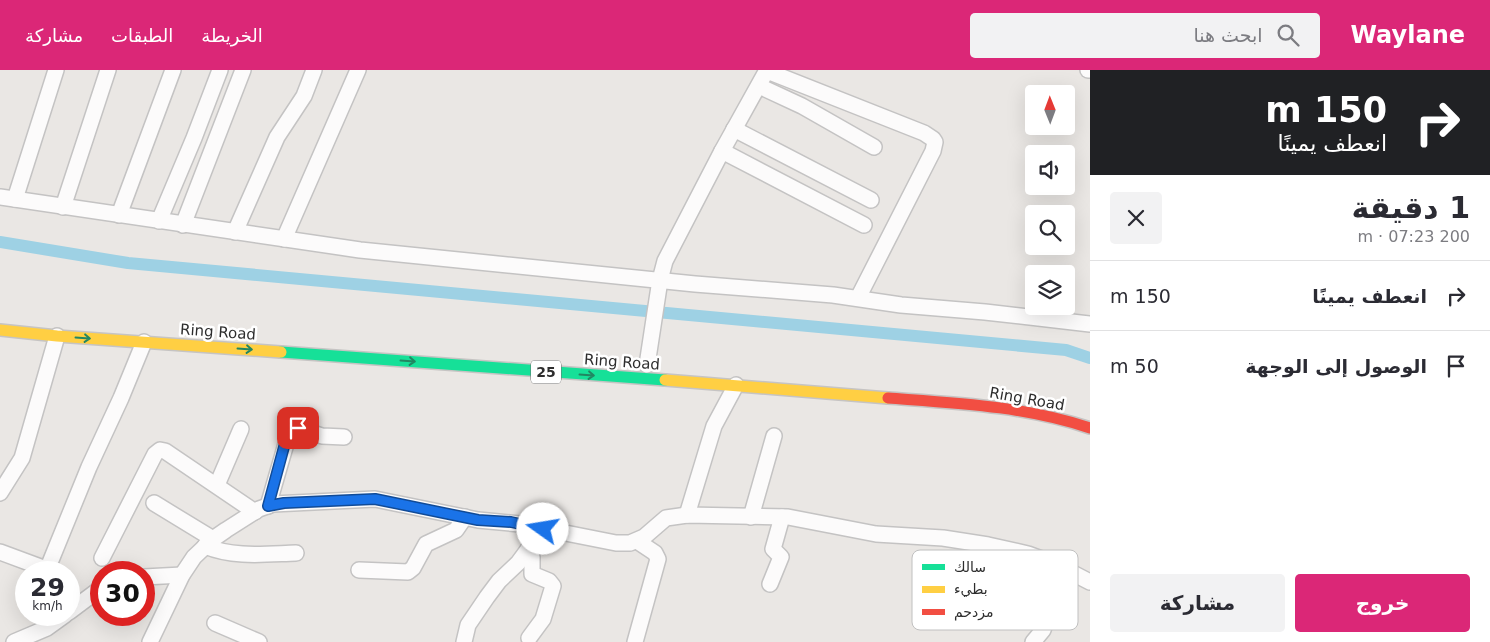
<!DOCTYPE html>
<html lang="ar">
<head>
<meta charset="utf-8">
<style>
  :root { --surface:#fff; --page:#f2f2f3; --text:#2b2b33; --muted:#7c7c81; --line:#e1e1e2; --accent:#db2777 }
  body { margin:0; font-family:"DejaVu Sans",Vazirmatn,sans-serif; background:var(--page); color:var(--text); direction:rtl; height:100vh; display:flex; flex-direction:column; font-size:19px; white-space:nowrap }
  * { box-sizing:border-box; margin:0 }
  p { font-size:16px; color:var(--muted) }
  .icon { flex:none; width:28px; height:28px; fill:none; stroke:currentColor; stroke-width:2; stroke-linecap:round; stroke-linejoin:round }
  .map { position:relative; flex:1; overflow:hidden; direction:ltr }
  .drawer { display:flex; flex-direction:column; background:var(--surface); width:400px }
  .drawer>* { flex:none }
  .hud { background:#202124; color:#fff; overflow:hidden }
  .needle { width:32px; rotate:359deg }
  .buttons { position:absolute; left:1025px; top:15px; display:grid; gap:10px }
  .buttons a { display:grid; place-items:center; width:50px; height:50px; border-radius:5px; background:var(--surface); box-shadow:0 5px 20px #0002; font-size:25px }
  .speed { position:absolute; left:15px; top:491px; display:flex; gap:10px; font-size:25px; font-weight:700; text-align:center }
  .speed>* { display:grid; place-content:center; width:65px; height:65px; border-radius:50%; background:var(--surface); box-shadow:0 5px 20px #0002; line-height:1 }
  .speed small { font-size:12px; font-weight:400 }
  .speed .limit { border:8px solid #d22; background:#fff; color:#111 }
  .pin { position:absolute; display:grid; place-items:center; width:42px; height:42px; color:#fff; margin:-21px; border-radius:10px; box-shadow:0 2px 8px #0006 }
  .me { position:absolute; width:55px; margin:-28px; rotate:283deg; stroke-linejoin:round; filter:drop-shadow(0 0 4px #0008) }
  .turn { display:flex; align-items:center; gap:18px; height:105px; padding:0 20px; font-size:22px }
  .turn .icon { width:65px; height:65px; stroke-width:2.5 }
  .turn b { display:block; font-size:35px; line-height:42px }
  .round { display:grid; place-items:center; flex:none; width:52px; height:52px; border-radius:5px; background:var(--page) }
  .head { display:flex; align-items:center; justify-content:space-between; height:85px; padding:0 20px }
  h1 { font-size:30px; font-weight:700; line-height:38px }
  .primary-button { display:flex; gap:10px; margin-top:auto; padding:10px 20px }
  .primary-button a { flex:1; height:58px; border-radius:5px; background:var(--accent); color:#fff; font-size:20px; font-weight:700; line-height:58px; text-align:center }
  .primary-button a+a { background:var(--page); color:var(--text) }
  ul { padding:0; list-style:none }
  li { display:flex; align-items:center; gap:15px; height:70px; padding:0 20px; border-top:1px solid var(--line) }
  li div { flex:1 }
  li b { display:block; font-size:19px }
  li em { font-style:normal }
  header { display:flex; align-items:center; gap:30px; box-sizing:border-box; height:70px; padding:0 25px; background:var(--accent); color:#fff }
  header strong { font-size:24px }
  nav { display:flex; gap:28px; margin-inline-start:auto; font-size:18px }
  .search { width:350px; height:45px; background:var(--page); display:flex; align-items:center; gap:12px; box-sizing:border-box; padding:0 18px; border-radius:5px; color:var(--muted); font-size:19px }
  main { display:flex; flex:1; min-height:0 }
  .map>svg:first-child { display:block }
  .lines { fill:none; stroke-linecap:round; stroke-linejoin:round }
  .canal { stroke:#9ed1e4; stroke-width:12 }
  .street-casing { stroke:#c4c3c3; stroke-width:18 }
  .fast-casing { stroke:#c6c4c3; stroke-width:14 }
  .slow-casing { stroke:#c6c4c3; stroke-width:14 }
  .jam-casing { stroke:#c6c4c3; stroke-width:14 }
  .street { stroke:#fcfbfb; stroke-width:15 }
  .fast { stroke:#16e098; stroke-width:11 }
  .slow { stroke:#ffcf43; stroke-width:11 }
  .jam { stroke:#f24e42; stroke-width:11 }
  .oneway { stroke:#228662 }
  .route-casing { stroke:#114b97; stroke-width:12 }
  .route { stroke:#1a73e8; stroke-width:9 }
  .labels { text-anchor:middle; dominant-baseline:central; stroke-width:5; stroke-linejoin:round; paint-order:stroke }
  .shield { fill:#fff; stroke:#6c6c6c; stroke-width:1 }
  .shield-label { font-size:14px; font-weight:bold; fill:#2d2d2d }
  .street-label { font-size:15px; fill:#2d2d2d; stroke:#fff }
  .key { fill:#fff; stroke:#c0c0c0; stroke-width:1 }
  .key-label { font-size:14px; fill:#2d2d2d }
</style>
</head>
<body>
<header>
<strong>Waylane</strong>
<div class="search"><svg class="icon" aria-label="search" viewBox="0 0 24 24"><circle cx="10" cy="10" r="6"/><path d="M15 15l6 6"/></svg>ابحث هنا</div>
<nav><a>الخريطة</a><a>الطبقات</a><a>مشاركة</a></nav>
</header>
<main>
<section class="drawer">
<div class="hud">
<div class="turn"><svg class="icon" aria-label="right" viewBox="0 0 24 24"><path d="M7 20v-9h11M14 6l5 5-5 5"/></svg><div><b>150 m</b>انعطف يمينًا</div></div>
</div>
<div class="head"><div><h1>1 دقيقة</h1><p>200 m · 07:23</p></div><a class="round"><svg class="icon" aria-label="close" viewBox="0 0 24 24"><path d="M6 6l12 12M18 6L6 18"/></svg></a></div>
<ul>
<li><svg class="icon" aria-label="right" viewBox="0 0 24 24"><path d="M7 20v-9h11M14 6l5 5-5 5"/></svg><div><b>انعطف يمينًا</b></div><em>150 m</em></li>
<li><svg class="icon" aria-label="arrive" viewBox="0 0 24 24"><path d="M6 21V4h12l-3 4 3 4H6"/></svg><div><b>الوصول إلى الوجهة</b></div><em>50 m</em></li>
</ul>
<div class="primary-button"><a>خروج</a><a>مشاركة</a></div>
</section>
<div class="map">
<svg width="1090" height="572" viewBox="0 0 1090 572">
  <rect width="100%" height="100%" fill="#eae7e4"/>
  <g class="lines">
    <!-- canal -->
    <polyline class="canal" points="0,172 128,193 1066,280 1090,288"/>
    <!-- street casing -->
    <g class="street-casing">
      <g id="street">
        <polyline points="1088,0 1090,0"/>
        <polyline points="767,1 924,63 933,69 935,72 933,81 858,228"/>
        <polyline points="759,16 802,36 874,77"/>
        <polyline points="734,59 871,130"/>
        <polyline points="722,81 864,155"/>
        <polyline points="0,127 360,180 695,214 833,225 901,235 985,242 1090,254"/>
        <polyline points="15,129 56,0"/>
        <polyline points="63,137 108,0"/>
        <polyline points="119,145 173,0"/>
        <polyline points="159,151 194,68 220,0"/>
        <polyline points="183,155 243,0"/>
        <polyline points="235,162 277,67 304,26 314,0"/>
        <polyline points="284,169 358,0"/>
        <polyline points="647,295 660,210 665,191 722,81 767,0"/>
        <polyline points="217,415 241,359"/>
        <polyline points="0,423 22,388 57,266"/>
        <polyline points="154,433 213,469"/>
        <polyline points="268,436 290,360 298,358 322,366 344,367"/>
        <polyline points="687,445 714,356 736,315"/>
        <polyline points="751,447 774,366"/>
        <path d="M205,476C234,488 265,484 296,483"/>
        <polyline points="528,479 532,487 532,504 549,511 553,516 543,549 529,568"/>
        <polyline points="0,482 54,502"/>
        <polyline points="102,488 155,384 160,380 165,381 255,442"/>
        <polyline points="47,500 89,397 121,328 144,272"/>
        <polyline points="359,500 408,502 413,498 426,474 456,460 465,447"/>
        <polyline points="144,507 182,505"/>
        <polyline points="770,514 781,487 773,479 782,447"/>
        <polyline points="69,542 101,518"/>
        <polyline points="215,553 259,572"/>
        <polyline points="14,572 47,558 65,545"/>
        <polyline points="150,572 182,505 194,487 213,469 226,460 259,439 273,434 375,429 478,450 520,454 616,473 630,473 644,467 666,448 687,445 788,447 876,464 943,468 988,475 1028,484 1055,494 1090,512"/>
        <polyline points="464,572 468,555 487,527 499,511 518,493 543,459"/>
        <polyline points="635,572 658,489 655,483 637,471"/>
        <polyline points="1033,572 1043,560 1048,545 1071,502"/>
      </g>
    </g>
    <!-- fast casing -->
    <g class="fast-casing">
      <polyline id="fast" points="281,282 665,310"/>
    </g>
    <!-- slow casing -->
    <g class="slow-casing">
      <g id="slow">
        <polyline points="0,260 57,266 281,282"/>
        <polyline points="665,310 888,328"/>
      </g>
    </g>
    <!-- jam casing -->
    <g class="jam-casing">
      <path id="jam" d="M888,328C956,333 1025,336 1090,358"/>
    </g>
    <!-- street -->
    <use href="#street" class="street"/>
    <!-- fast -->
    <use href="#fast" class="fast"/>
    <!-- slow -->
    <use href="#slow" class="slow"/>
    <!-- jam -->
    <use href="#jam" class="jam"/>
  </g>
  <!-- one-way arrows -->
  <defs><path id="oneway-shaft" d="M-6 0H5M1.5-3L5.5 0L1.5 3" fill="none" stroke-width="1.6" stroke-linecap="round" stroke-linejoin="round" transform="scale(1.25)"/></defs>
  <g class="oneway">
    <use href="#oneway-shaft" transform="translate(83 268) rotate(4)"/>
    <use href="#oneway-shaft" transform="translate(245 279) rotate(4)"/>
    <use href="#oneway-shaft" transform="translate(408 291) rotate(4)"/>
    <use href="#oneway-shaft" transform="translate(587 305) rotate(4)"/>
  </g>
  <g class="lines">
    <!-- route casing -->
    <g class="route-casing">
      <polyline id="route" points="298,358 290,360 288,362 268,436 284,433 375,429 478,450 511,452 543,459"/>
    </g>
    <!-- route -->
    <use href="#route" class="route"/>
  </g>
  <g class="labels">
    <!-- shield labels -->
    <rect class="shield" x="531" y="290.5" width="30" height="23" rx="4"/>
    <g class="shield-label">
      <text x="546" y="302">25</text>
    </g>
    <!-- street labels -->
    <g class="street-label">
      <text transform="translate(218 262) rotate(4)">Ring Road</text>
      <text transform="translate(622 292) rotate(4)">Ring Road</text>
      <text transform="translate(1027 329) rotate(10)">Ring Road</text>
    </g>
  </g>
  <!-- legend -->
  <rect x="912" y="480" width="166" height="80" rx="8" class="key"/>
  <rect x="922" y="494" width="23" height="6" fill="#16e098"/>
  <rect x="922" y="516" width="23" height="7" fill="#ffcf43"/>
  <rect x="922" y="539" width="23" height="6" fill="#f24e42"/>
  <g class="key-label">
    <text x="954" y="502">سالك</text>
    <text x="954" y="524">بطيء</text>
    <text x="954" y="547">مزدحم</text>
  </g>
</svg>
<div class="buttons">
<a><svg class="needle" viewBox="-14 -14 28 28"><path d="M0-13l5 13h-10z" fill="#e53935"/><path d="M0 13l5-13h-10z" fill="#7c7c81"/></svg></a>
<a><svg class="icon" aria-label="sound" viewBox="0 0 24 24"><path d="M4 9h4l5-4v14l-5-4H4zM17 9q2 3 0 6"/></svg></a>
<a><svg class="icon" aria-label="search" viewBox="0 0 24 24"><circle cx="10" cy="10" r="6"/><path d="M15 15l6 6"/></svg></a>
<a><svg class="icon" aria-label="layers" viewBox="0 0 24 24"><path d="M12 4l9 5-9 5-9-5zM3 14l9 5 9-5"/></svg></a>
</div>
<div class="speed"><div>29<small>km/h</small></div><div class="limit">30</div></div>
<div class="pin" style="left:298px;top:358px;background:#d93025"><svg class="icon" aria-label="arrive" viewBox="0 0 24 24"><path d="M6 21V4h12l-3 4 3 4H6"/></svg></div>
<svg class="me" style="left:543px;top:459px" viewBox="-20 -20 40 40"><circle r="19" fill="#fff"/><path d="M0-13L10 11 0 6-10 11z" fill="#1a73e8"/></svg>
</div>
</main>
</body>
</html>
